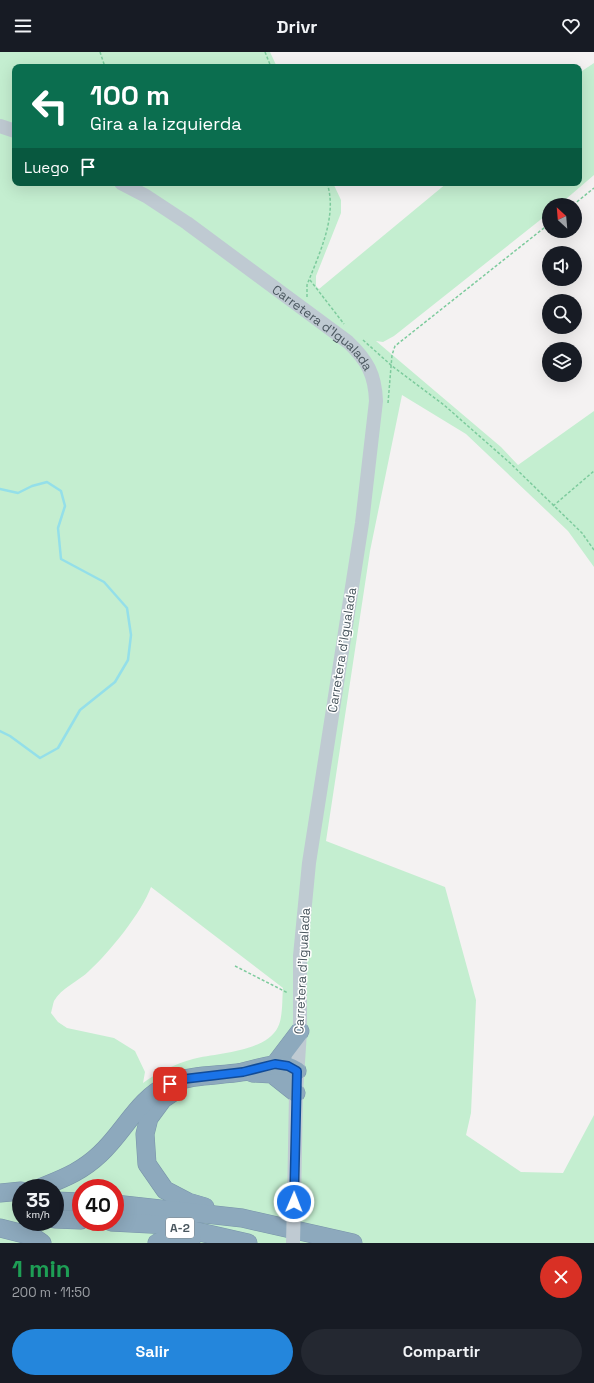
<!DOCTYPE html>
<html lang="es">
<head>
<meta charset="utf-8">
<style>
  :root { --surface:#171b24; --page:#242831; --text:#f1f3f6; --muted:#9ea1a6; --accent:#2486dc }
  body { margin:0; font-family:"Space Grotesk",sans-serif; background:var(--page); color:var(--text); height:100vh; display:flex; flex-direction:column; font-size:15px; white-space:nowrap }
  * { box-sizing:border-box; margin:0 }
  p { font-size:13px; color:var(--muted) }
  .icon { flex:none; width:22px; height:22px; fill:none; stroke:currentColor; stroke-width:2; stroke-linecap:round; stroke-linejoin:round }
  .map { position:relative; height:1191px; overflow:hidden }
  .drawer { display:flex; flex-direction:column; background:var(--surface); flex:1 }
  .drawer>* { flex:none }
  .hud { position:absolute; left:12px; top:12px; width:570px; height:122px; border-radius:8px; box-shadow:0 4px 16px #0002; background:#0b6e4f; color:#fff; overflow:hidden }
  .needle { width:26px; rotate:334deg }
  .tools { position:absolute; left:542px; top:146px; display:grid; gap:8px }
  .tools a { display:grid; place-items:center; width:40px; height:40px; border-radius:50%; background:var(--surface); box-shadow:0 4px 16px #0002; font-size:20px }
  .speed { position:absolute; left:12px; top:1127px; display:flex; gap:8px; font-size:20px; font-weight:700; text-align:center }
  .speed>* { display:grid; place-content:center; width:52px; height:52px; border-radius:50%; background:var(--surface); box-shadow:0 4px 16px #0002; line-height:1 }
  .speed small { font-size:10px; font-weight:400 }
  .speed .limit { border:6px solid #d22; background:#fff; color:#111 }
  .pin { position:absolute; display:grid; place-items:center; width:34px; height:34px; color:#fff; margin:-17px; border-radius:8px; box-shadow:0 2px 6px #0006 }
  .me { position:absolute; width:44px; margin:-22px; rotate:1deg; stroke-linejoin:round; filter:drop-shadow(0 0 3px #0008) }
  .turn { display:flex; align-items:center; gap:14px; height:84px; padding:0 12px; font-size:18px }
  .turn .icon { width:52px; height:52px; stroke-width:2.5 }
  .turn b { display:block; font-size:28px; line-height:34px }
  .then { display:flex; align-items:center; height:38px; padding:0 12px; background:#0003; gap:8px; font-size:15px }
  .round { display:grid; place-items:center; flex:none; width:42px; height:42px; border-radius:21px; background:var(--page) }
  .summary { display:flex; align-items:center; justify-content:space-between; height:68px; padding:0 12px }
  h1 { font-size:24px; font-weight:700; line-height:30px; color:#1e9e55 }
  .primary-button { display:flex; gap:8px; margin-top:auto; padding:8px 12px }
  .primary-button a { flex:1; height:46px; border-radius:24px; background:var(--accent); color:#fff; font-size:16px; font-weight:700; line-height:46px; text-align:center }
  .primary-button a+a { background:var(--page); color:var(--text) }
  header { display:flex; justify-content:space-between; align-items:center; height:52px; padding:0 12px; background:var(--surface); font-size:18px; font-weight:700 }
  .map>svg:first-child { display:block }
  .green { fill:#c4eed0; fill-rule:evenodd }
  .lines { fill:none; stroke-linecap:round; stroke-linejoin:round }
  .stream { stroke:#94dfe9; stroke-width:2.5 }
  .highway-casing { stroke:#7894a9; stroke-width:19 }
  .path { stroke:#7dcb9d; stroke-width:1.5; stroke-dasharray:3 2; stroke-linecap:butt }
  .secondary { stroke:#bfcad2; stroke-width:14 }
  .highway { stroke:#8da9bd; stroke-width:18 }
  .secondary-bridge { stroke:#bfcad2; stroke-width:14 }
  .route-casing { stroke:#114b97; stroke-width:10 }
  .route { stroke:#1a73e8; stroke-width:7 }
  .labels { text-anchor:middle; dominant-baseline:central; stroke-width:3; stroke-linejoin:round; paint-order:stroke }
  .shield { fill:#fff; stroke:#80898f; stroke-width:1 }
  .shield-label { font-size:12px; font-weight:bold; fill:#4a575f }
  .street-label { font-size:13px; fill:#4a575f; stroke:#fff }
</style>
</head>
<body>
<header><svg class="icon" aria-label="menu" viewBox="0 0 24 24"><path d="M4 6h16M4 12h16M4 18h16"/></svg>Drivr<svg class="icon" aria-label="heart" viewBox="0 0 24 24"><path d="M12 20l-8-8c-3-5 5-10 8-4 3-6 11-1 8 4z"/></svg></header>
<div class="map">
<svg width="594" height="1191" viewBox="0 0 594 1191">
  <rect width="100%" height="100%" fill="#f4f2f2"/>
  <!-- green -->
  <path class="green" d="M0,0H270L277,15H15V131H333L341,148V161L316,224V234L319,237L447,131H579V21L594,11V123L559,153H549V161L394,284L383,290L376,289L501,395L518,413L594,359V515L568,479L466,382L402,343L370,499L326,789L445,835L476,948L471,1061L466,1083L521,1120L563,1121L594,1063V1191H0ZM151,835L283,936C282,947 283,965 278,975C266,1000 217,1001 193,1007C175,1012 158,1020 143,1031L145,1020L135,999L114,986L67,976L58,970L51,961C52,957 53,952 54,949C61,936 79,929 89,919C109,901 142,860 151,835ZM21,1136H55V1170H21ZM81,1136H115V1170H81Z"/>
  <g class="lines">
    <!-- stream -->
    <polyline class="stream" points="0,437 18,441 32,434 47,430 61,439 65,454 58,476 61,507 104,530 127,556 131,583 128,608 115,630 80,658 58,696 40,706 10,684 0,679"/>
    <!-- highway casing -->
    <g class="highway-casing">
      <g id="highway">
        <polyline points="275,1012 300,979"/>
        <polyline points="252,1021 272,1022 296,1041"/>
        <polyline points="175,1039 163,1047 149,1066 145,1082 147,1112 165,1138 188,1150 205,1155"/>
        <path d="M40,1136C64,1126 81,1120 100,1102C125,1079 138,1046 170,1032C192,1022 219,1024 242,1020C262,1016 278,1007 297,1019"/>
        <polyline points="0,1141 21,1139"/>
        <polyline points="55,1149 81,1150"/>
        <polyline points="115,1152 242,1166 353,1191"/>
        <polyline points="55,1167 81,1168"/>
        <polyline points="111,1170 169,1173 248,1191"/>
        <polyline points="0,1176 32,1184 42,1191"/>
        <polyline points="157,1191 174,1183 192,1186"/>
      </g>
    </g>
    <!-- path -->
    <g class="path">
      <polyline points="100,0 105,15"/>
      <polyline points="265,0 271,15"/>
      <polyline points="573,153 594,136"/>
      <polyline points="310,228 344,272"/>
      <path d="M307,245V233C319,202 338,164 327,131"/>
      <polyline points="363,288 392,314 444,353 510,411 582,481 594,498"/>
      <polyline points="388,351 392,303 395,294 549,172"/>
      <polyline points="553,454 594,419"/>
      <polyline points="235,914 288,941"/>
    </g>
    <!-- secondary -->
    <g class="secondary">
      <polyline points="0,74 15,79"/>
      <path id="s1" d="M121,131L146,144L187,171L348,290C367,308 375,322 376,349L362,471L309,811L300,904V979L296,1041L294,1150"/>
    </g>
    <!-- highway -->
    <use href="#highway" class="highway"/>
    <!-- secondary-bridge -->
    <polyline class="secondary-bridge" points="293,1191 294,1150"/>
  </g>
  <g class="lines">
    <!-- route casing -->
    <g class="route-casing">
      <polyline id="route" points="170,1032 184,1027 243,1020 275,1012 288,1014 297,1019 294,1150"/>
    </g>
    <!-- route -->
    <use href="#route" class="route"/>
  </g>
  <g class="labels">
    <!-- shield labels -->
    <rect class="shield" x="166" y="1166" width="28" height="20" rx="3"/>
    <g class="shield-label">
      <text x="180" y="1176">A-2</text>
    </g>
    <!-- street labels -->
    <g class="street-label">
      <text stroke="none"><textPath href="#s1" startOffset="249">Carretera d'Igualada</textPath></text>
      <text transform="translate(342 598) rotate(-81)">Carretera d'Igualada</text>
      <text transform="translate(302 919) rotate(-87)">Carretera d'Igualada</text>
    </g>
  </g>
</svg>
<div class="tools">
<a><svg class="needle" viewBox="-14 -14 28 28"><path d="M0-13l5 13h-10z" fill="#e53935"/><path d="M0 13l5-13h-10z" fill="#9ea1a6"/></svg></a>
<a><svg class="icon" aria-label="sound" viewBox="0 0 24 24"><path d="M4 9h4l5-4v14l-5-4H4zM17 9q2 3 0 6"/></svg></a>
<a><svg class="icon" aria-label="search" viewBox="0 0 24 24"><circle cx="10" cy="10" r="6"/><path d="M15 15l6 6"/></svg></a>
<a><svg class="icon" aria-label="layers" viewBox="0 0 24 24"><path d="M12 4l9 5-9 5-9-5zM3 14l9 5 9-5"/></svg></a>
</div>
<div class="speed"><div>35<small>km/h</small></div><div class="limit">40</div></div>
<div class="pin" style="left:170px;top:1032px;background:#d93025"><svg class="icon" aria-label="arrive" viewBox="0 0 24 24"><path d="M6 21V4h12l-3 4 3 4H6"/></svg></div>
<svg class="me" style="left:294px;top:1150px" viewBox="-20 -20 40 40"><circle r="17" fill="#1a73e8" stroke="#fff" stroke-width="3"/><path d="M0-11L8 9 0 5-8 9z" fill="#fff"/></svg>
<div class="hud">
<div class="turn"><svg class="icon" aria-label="left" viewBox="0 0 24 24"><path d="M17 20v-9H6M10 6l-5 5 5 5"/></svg><div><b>100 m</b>Gira a la izquierda</div></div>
<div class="then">Luego<svg class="icon" aria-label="arrive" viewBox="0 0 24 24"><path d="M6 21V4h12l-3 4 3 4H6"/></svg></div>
</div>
</div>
<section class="drawer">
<div class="summary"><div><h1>1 min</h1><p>200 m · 11:50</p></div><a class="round" style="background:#d93025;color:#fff"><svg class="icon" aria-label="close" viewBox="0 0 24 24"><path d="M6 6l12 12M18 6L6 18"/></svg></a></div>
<div class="primary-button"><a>Salir</a><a>Compartir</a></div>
</section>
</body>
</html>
